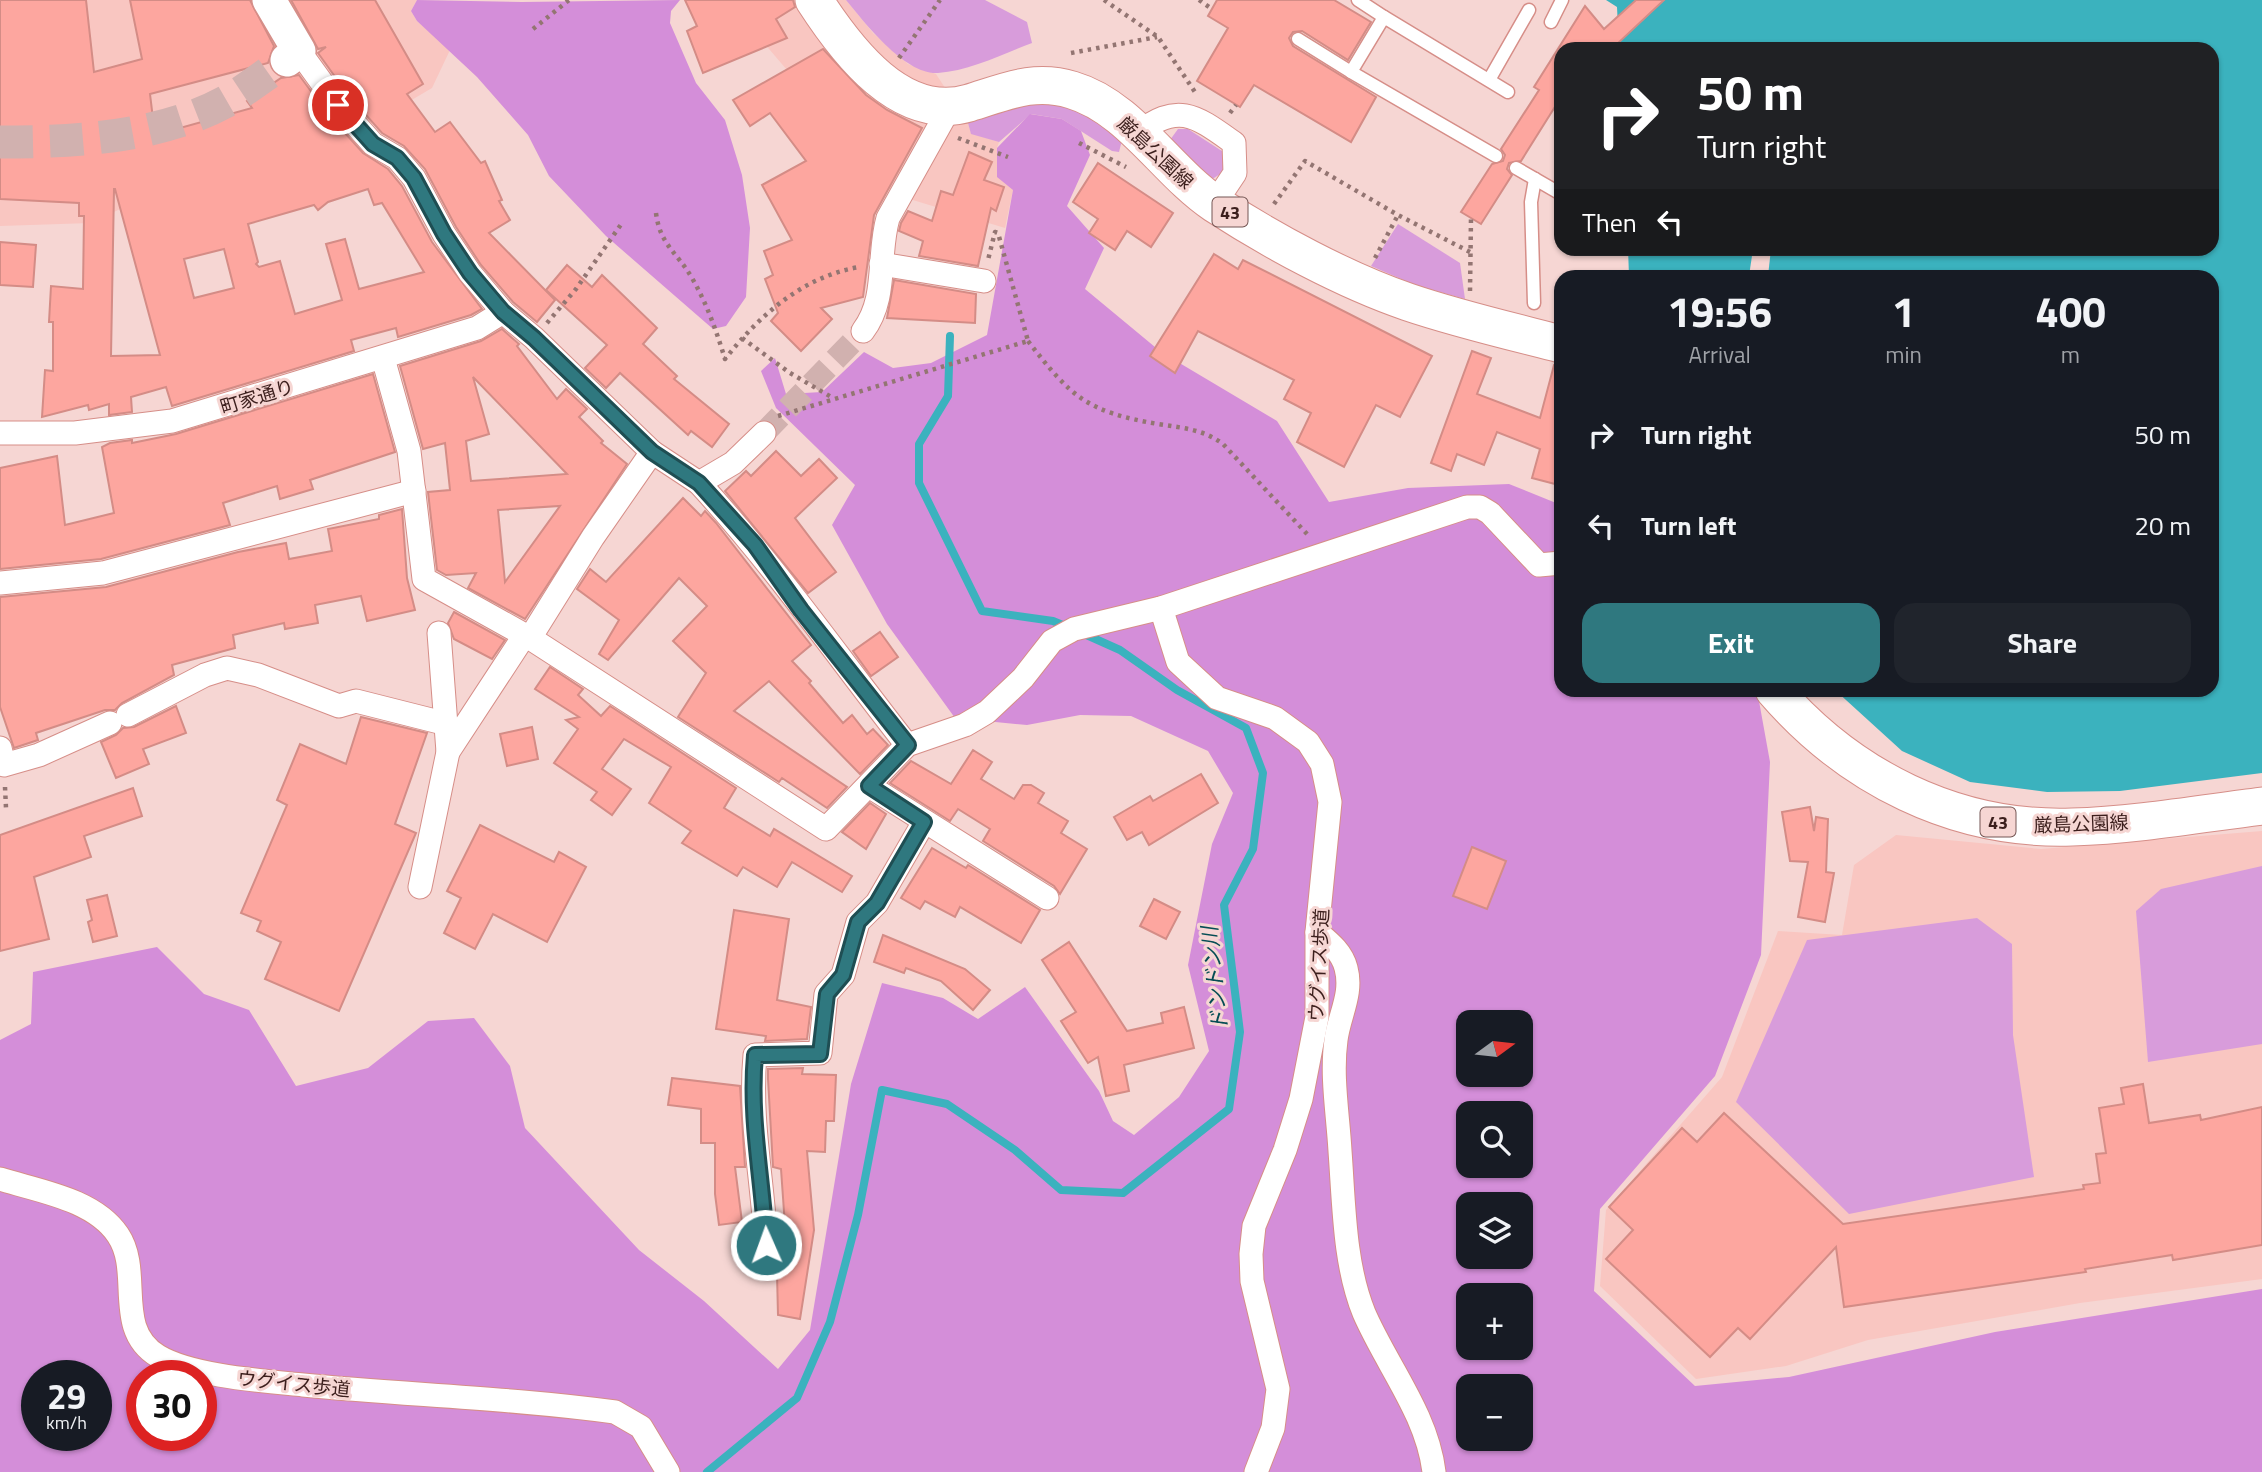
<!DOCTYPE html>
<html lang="en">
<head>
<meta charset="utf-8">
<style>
  :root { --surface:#171b24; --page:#20242c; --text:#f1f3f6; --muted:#9ea1a6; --accent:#2f787f }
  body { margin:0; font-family:"Titillium Web","Noto Sans JP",sans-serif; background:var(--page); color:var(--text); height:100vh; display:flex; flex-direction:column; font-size:26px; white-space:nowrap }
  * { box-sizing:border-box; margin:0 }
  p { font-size:23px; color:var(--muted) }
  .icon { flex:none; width:38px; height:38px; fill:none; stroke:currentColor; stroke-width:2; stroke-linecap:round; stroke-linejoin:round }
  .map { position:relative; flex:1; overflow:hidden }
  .drawer { position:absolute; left:1554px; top:270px; width:665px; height:427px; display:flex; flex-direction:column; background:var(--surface); border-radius:21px; box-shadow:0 2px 5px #0004 }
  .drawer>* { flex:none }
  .banner { position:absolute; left:1554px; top:42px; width:665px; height:214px; border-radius:21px; box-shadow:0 2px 5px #0004; background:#202124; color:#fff; overflow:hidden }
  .needle { width:46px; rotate:75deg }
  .tools { position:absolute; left:1456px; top:1010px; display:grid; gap:14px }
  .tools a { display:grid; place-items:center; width:77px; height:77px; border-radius:14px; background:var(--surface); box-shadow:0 2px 5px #0004; font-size:35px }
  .speed { position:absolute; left:21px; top:1360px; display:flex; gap:14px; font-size:35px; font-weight:700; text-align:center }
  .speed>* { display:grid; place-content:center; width:91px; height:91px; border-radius:50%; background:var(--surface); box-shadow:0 2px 5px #0004; line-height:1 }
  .speed small { font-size:18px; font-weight:400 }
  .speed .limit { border:10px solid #d22; background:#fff; color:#111 }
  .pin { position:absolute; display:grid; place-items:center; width:60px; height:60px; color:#fff; margin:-30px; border:4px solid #fff; border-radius:50%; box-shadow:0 2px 7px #0007 }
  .me { position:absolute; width:77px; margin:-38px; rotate:358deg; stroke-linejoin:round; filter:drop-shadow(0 0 5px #0008) }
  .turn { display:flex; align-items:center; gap:24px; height:147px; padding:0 28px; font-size:32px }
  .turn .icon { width:91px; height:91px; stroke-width:2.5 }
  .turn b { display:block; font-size:49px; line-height:60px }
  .then { display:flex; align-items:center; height:66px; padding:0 28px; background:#0003; gap:14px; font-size:26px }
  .eta { display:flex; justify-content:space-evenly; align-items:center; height:119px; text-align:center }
  .eta b { font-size:42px; font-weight:700; line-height:49px }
  .cta { display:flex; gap:14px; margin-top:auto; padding:14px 28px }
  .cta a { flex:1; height:80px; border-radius:21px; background:var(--accent); color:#fff; font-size:28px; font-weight:700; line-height:80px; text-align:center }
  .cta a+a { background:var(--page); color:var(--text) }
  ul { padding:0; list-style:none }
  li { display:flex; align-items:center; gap:21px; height:91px; padding:0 28px }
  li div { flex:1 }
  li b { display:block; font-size:26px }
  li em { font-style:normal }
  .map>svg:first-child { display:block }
  .built { fill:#f9c6c1 }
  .green { fill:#d89cdb }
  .forest { fill:#d48ed9; fill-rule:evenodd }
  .water { fill:#3bb2be }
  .pier { fill:#f6d6d3 }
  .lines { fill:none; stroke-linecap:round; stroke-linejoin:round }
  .stream { stroke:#3bb2be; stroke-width:8 }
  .building { fill:#fda69f; stroke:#d48c86; stroke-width:2; fill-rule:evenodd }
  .minor-tunnel { stroke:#d1b1af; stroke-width:23; stroke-dasharray:23 11; stroke-linecap:butt }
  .secondary-tunnel { stroke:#d1b1af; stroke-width:33; stroke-dasharray:33 17; stroke-linecap:butt }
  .service-casing { stroke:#d68e88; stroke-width:15 }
  .minor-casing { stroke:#d68e88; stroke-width:25 }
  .secondary-casing { stroke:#d68e88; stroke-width:36 }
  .primary-casing { stroke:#d68e88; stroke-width:39 }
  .path { stroke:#937572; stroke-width:4.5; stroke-dasharray:3.5 5; stroke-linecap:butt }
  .service { stroke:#fff; stroke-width:12 }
  .minor { stroke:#fff; stroke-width:23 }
  .secondary { stroke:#fff; stroke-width:33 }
  .primary { stroke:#fff; stroke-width:37 }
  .route-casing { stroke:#1f4e53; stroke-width:18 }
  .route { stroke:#2f787f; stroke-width:12 }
  .labels { text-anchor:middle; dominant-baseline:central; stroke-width:6; stroke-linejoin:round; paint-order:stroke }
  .shield { fill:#f6d6d3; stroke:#745654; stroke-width:2 }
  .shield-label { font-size:18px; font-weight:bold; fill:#3c1f1d }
  .street-label { font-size:19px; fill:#3c1f1d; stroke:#f6d6d3 }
  .water-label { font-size:21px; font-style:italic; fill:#054d54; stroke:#f6d6d3 }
</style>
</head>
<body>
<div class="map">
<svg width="2262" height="1472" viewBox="0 0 2262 1472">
  <rect width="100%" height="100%" fill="#f6d6d3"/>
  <!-- built -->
  <g class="built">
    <polygon points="0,0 417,0 411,11 417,21 450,50 432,88 313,158 141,199 91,223 0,226"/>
    <polygon points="734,0 846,0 873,33 908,64 936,74 968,123 971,133 999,142 997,148 1013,190 1005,228 893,194 740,15"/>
    <polygon points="2262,831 2262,1279 2080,1303 1868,1340 1786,1366 1696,1379 1600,1286 1606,1210 1722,1077 1778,931 1842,935 1854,865 1896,835 2041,849"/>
  </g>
  <!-- green -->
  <g class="green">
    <path d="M846,0H985L1027,22L1032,43C1003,54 969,71 938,73C905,75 865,23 846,0Z"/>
    <path d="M1012,101C1070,102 1077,103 1122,140L1119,152L1112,151L1062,119L1031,114L999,142L971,134L968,123L987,109Z"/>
    <polygon points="1178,129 1188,129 1225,153 1223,172 1211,180 1170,140"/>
    <polygon points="1398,224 1460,263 1465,299 1415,285 1371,266"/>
    <polygon points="2262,866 2262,1044 2148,1062 2136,911 2161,889"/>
    <polygon points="1977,918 2012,944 2013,1035 2034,1177 1849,1214 1736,1102 1807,940"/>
  </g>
  <!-- forest -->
  <g class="forest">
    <polygon points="417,0 522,2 680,0 671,11 670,23 696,83 725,120 742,175 750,228 746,297 726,326 713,329 606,236 549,176 528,135 477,77 417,21 411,11"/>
    <path d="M1030,114L1062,119L1081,131L1090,155L1067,206L1104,248L1085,289L1161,352L1277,421L1329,502L1408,488L1509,484L1561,505V690H1757L1770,762L1761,955L1715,1076L1600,1209L1594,1291L1695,1386L1789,1377L1995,1332L2262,1289V1472H0V1040L31,1024L33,972L157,947L204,994L249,1010L296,1086L368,1068L428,1021L474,1018L510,1066L525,1128L639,1250L704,1301L778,1369L810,1330L851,1084L882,983L943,998L978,1019L1025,987L1099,1091L1113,1121L1134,1135L1179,1097L1209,1051L1188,965L1212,844L1233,793L1208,751L1131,716L1080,715L1027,725L955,718L887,624L832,525L855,485L776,408L761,371L775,358L786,394L822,392L864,352L893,368L931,363L987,335L1013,190L997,177V148ZM1468,1022H1521V1074H1468ZM1468,1113H1521V1166H1468ZM1468,1204H1521V1256H1468ZM1468,1295H1521V1348H1468ZM37,1376H96V1435H37ZM142,1376H201V1435H142ZM1468,1386H1521V1438H1468Z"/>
  </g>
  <!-- water -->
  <polygon class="water" points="1606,0 2262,0 2262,773 2120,791 2047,792 1970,782 1902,751 1835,690 2212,690 2212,276 1629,276 1628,248 2212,248 2212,49 1619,49 1617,7"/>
  <!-- pier -->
  <polygon class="pier" points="1753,249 1771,249 1768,276 1749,276"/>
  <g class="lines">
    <!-- stream -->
    <g class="stream">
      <polyline points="950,336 948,396 919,444 919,483 982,611 1053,621 1070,628"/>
      <polyline points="707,1472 797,1398 830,1322 858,1215 882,1090 947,1104 1015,1150 1061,1190 1123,1193 1229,1109 1240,1032 1224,905 1253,849 1263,773 1246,728 1177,690 1120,650 1082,633"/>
    </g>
  </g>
  <!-- building -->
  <g class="building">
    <path d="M0,0H86L94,72L142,59L130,0H250L274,46L268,63L150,94L155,135L252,108L247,101L281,78L299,75L327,113L363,153L388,169L402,186L432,242L482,309L471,315L398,337L396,328L351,340L354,351L172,406L166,387L131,397L132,412L109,415V404L89,410L88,405L42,417L45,370L53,371V322H49L51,286L83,289L84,216H79V203L0,199ZM114,189H115L160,355L111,356ZM368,189L374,205L382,203L424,272L359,289L345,239L326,244L342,300L295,314L280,261L259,267L256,264L258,262L248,224L314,205L318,210L328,202ZM224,249L234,288L194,298L184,259Z"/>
    <polygon points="291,0 375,0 423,84 407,94 435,132 450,122 481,163 485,161 502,200 499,201 510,220 489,233 555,300 537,322 513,302 481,265 456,227 425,169 404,146 382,133 349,96 318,53 326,47 318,49"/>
    <polygon points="685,0 793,0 795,7 776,19 787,38 703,73 687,31 697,26"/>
    <polygon points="1217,0 1334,0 1371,22 1348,60 1302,31 1293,32 1289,38 1293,46 1376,97 1351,142 1254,85 1240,107 1197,81 1228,28 1208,16"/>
    <polygon points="1636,0 1664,0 1617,44 1621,49 1561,49 1561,103 1558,102 1521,161 1509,163 1507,169 1512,175 1481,224 1461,212 1492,164 1503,161 1505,155 1501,149 1539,90 1534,87 1585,6 1604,29"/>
    <polygon points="823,49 866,95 887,110 922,128 874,215 863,297 821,308 832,319 801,351 771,321 778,313 765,279 773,275 764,251 792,240 762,185 806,161 770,113 750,126 733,100"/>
    <polygon points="969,152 992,162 984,180 1004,187 996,211 991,208 978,266 919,256 923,241 899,231 901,223 908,211 932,221 941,191 953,195"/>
    <polygon points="1098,163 1173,213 1151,247 1127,231 1115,250 1089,233 1098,219 1073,202"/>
    <polygon points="0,242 36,245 33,287 0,285"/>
    <polygon points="1214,254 1238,269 1243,260 1432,356 1400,417 1376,405 1344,467 1297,442 1311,413 1284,399 1294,380 1198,331 1175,373 1150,356"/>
    <polygon points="567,265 592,287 602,275 657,328 643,344 677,376 674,379 729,424 712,447 691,431 688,435 620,373 606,388 585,368 607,345 546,290"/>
    <polygon points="894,280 976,294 975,323 887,318"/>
    <path d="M502,329L519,344L517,346L557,399L566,389L587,409L579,417L603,441L601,443L627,464L525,619L468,588L476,573L446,575L437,570L428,492L450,490L445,443L423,449L400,366L481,341ZM473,377L567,474L471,481L466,441L489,434ZM560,506L505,582L498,510Z"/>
    <polygon points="1472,351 1491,358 1477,394 1540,418 1554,365 1561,366 1561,462 1555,484 1532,478 1540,449 1497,432 1484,465 1457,454 1451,471 1431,463"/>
    <polygon points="373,374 395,452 310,480 313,489 280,499 277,486 223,503 230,525 101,559 0,569 0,468 57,456 65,525 114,513 102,447 110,443 132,440 132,443 176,434"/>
    <polygon points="776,451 801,476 819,459 837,478 795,518 836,572 808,593 725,491 746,471 751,476"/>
    <polygon points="683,498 701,516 705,511 716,523 811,645 792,661 811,681 809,683 843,723 852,715 867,734 873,729 888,745 860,774 769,681 734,711 847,787 827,808 782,778 779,782 678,717 706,673 673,641 707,606 679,578 608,660 599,654 619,620 577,589 590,569 606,582"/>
    <polygon points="402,509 407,578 415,610 367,621 361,596 315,605 318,623 285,629 284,623 233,635 235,648 172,665 174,675 122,703 115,710 105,710 36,733 38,740 14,748 0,707 0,597 106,587 238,552 286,543 289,559 332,551 328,529 379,519 379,515"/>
    <polygon points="454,612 505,640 492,659 454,639 448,623"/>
    <polygon points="880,632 898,657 871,676 853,651"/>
    <polygon points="550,667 583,689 578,695 601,716 610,706 736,788 724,808 770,836 774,829 852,876 842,892 792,862 777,887 743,867 737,876 682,843 691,831 649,803 671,767 624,739 602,769 631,789 612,815 591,800 597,792 554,763 578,729 566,720 579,717 535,689"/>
    <polygon points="176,706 186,733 143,749 149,764 116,778 101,742 116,735 123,728 134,727"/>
    <polygon points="361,717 427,733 395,824 416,833 339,1011 265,979 281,942 257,931 261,921 241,913 287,805 277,800 300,744 346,764"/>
    <polygon points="532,727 538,759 507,766 500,734"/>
    <polygon points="973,750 992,762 981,779 1014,799 1023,785 1031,785 1044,793 1038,803 1068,821 1061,833 1087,849 1060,894 1054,886 983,841 990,829 958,809 950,821 890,783 911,761 951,784"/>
    <polygon points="1201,774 1218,803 1149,845 1142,832 1127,840 1114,817 1150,796 1153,801"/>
    <polygon points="133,788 142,816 84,836 91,857 34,877 49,939 0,951 0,835"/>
    <polygon points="870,803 886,814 866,849 842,832"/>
    <polygon points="1810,807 1814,831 1816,817 1828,819 1826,872 1834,873 1825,922 1798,917 1808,862 1790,861 1782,812"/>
    <polygon points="480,825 554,862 559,852 586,867 547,942 493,914 475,949 444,933 461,898 447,891"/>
    <polygon points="1472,847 1506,861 1487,909 1453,896"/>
    <polygon points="932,848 966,868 968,865 1040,910 1021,943 960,907 955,917 925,901 920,909 901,898"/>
    <polygon points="107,895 117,936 93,942 88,922 92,920 87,900"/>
    <polygon points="1154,899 1180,912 1166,939 1140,926"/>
    <polygon points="734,910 789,919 777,1000 811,1007 807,1039 765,1041 766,1036 716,1029"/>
    <polygon points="883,935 965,969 990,990 973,1010 941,981 906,968 904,973 874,962"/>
    <polygon points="1069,942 1127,1031 1163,1023 1161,1013 1184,1007 1194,1048 1124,1065 1129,1091 1106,1096 1098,1057 1088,1063 1061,1021 1076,1012 1042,960"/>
    <polygon points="803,1068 802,1074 836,1075 834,1121 826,1121 825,1152 807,1151 814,1230 800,1319 778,1315 777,1274 785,1226 781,1169 773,1167 768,1079 768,1069"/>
    <polygon points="672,1078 740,1086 745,1167 735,1167 742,1222 719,1225 715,1194 715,1143 701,1143 701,1109 668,1105"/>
    <polygon points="2143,1084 2149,1123 2200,1115 2201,1120 2262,1107 2262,1245 2173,1260 2172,1255 2085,1269 2086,1272 1844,1307 1836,1247 1750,1339 1738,1328 1710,1357 1606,1259 1633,1230 1609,1207 1682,1128 1697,1142 1724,1113 1843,1224 2084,1189 2083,1185 2100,1183 2096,1154 2106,1153 2099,1108 2124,1104 2121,1088"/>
  </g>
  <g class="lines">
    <!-- minor-tunnel -->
    <polyline class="minor-tunnel" points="764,433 863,331"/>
    <!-- secondary-tunnel -->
    <path class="secondary-tunnel" d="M0,142C74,142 158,138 225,102C246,90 266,74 287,60"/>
    <!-- service casing -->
    <g class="service-casing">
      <g id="service">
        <polyline points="1358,0 1384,17"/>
        <polyline points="1551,22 1562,0"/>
        <polyline points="1298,39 1351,72"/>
        <polyline points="1489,80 1529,10"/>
        <polyline points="1496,156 1351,72 1384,17 1508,92"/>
        <polyline points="1516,168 1561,194"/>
        <polyline points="1534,303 1531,202 1535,179"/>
      </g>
    </g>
    <!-- minor casing -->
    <g class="minor-casing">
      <g id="minor">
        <polyline points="299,51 338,105 373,144 397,158 414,178 444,234 470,273 503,312 534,338 652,452 699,483 733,463 764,433"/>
        <path d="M1137,134C1178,101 1196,116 1234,143L1235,173L1215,203"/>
        <polyline points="881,264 984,281"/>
        <path d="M863,331C888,298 877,256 888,218L950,107"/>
        <polyline points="383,358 409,451 424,579 530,638 826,829 907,745 965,725 987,712 1023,678 1052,641 1074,629 1161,608 1467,507 1480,507 1490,513 1539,565 1561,563"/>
        <polyline points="0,433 75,433 172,421 477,328 503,312"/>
        <path d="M699,483C774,565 838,657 907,745"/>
        <polyline points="0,583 103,573 414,491"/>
        <polyline points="1161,608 1178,662 1217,698 1275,718 1308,742 1322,764 1330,802 1317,932 1317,1017 1301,1099 1285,1150 1254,1226 1251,1254 1252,1281 1278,1389 1273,1428 1256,1472"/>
        <polyline points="530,638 593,537 652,452"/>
        <polyline points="128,715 205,675 227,668 258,675 339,706 356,701 447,724"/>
        <polyline points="0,748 4,765 39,755 110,723"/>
        <polyline points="448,752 524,636"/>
        <polyline points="869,786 1047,898"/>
        <polyline points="420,887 448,752 439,633"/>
        <path d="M1317,932C1329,942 1342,952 1346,968C1353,994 1339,1015 1336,1040C1331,1076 1338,1115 1340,1151C1344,1204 1344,1264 1364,1313C1387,1366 1427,1414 1434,1472"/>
        <path d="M0,1179C38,1191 94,1199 118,1235C143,1272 113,1329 158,1356C191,1376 264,1381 303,1385C407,1395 512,1398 615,1412L641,1427L668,1472"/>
        <path d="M766,1245C763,1181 749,1119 755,1055L820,1053L826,994L843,975L858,922L877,903L924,822"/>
      </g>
    </g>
    <!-- secondary casing -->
    <g class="secondary-casing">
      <polyline id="secondary" points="269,0 299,51 287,60"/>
    </g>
    <!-- primary casing -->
    <g class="primary-casing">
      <g id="primary">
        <path d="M814,0C847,51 901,123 969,103C1005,92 1034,78 1072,90C1130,107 1166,171 1215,204C1272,241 1344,280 1408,302C1458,319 1510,331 1561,344"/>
        <path d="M1774,690C1849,777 1955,831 2072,827C2135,825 2199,814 2262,806"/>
      </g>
    </g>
    <!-- path -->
    <g class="path">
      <polyline points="1104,0 1158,37 1197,95"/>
      <polyline points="1199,0 1212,9"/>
      <polyline points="533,29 569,0"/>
      <polyline points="1071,53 1157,37"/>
      <polyline points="899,58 940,0"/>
      <polyline points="1230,113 1236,105"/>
      <polyline points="958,138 1008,157"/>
      <polyline points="1079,143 1126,167"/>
      <polyline points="1274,204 1305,161 1398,215 1470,252"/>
      <path d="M656,213C660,245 677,252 692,278C707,304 716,330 725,359C760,315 802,277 859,267"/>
      <polyline points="1375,258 1398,215"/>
      <polyline points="1470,291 1471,218"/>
      <polyline points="547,323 576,289 622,223"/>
      <polyline points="742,338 790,373 833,398"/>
      <path d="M1028,341C1071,397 1087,412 1158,424C1182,428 1203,429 1223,444L1308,535"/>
      <polyline points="778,416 1028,341 998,233 995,232 988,260"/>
      <polyline points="5,787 6,808"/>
    </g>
    <!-- service -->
    <use href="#service" class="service"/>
    <!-- minor -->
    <use href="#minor" class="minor"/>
    <!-- secondary -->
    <use href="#secondary" class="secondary"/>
    <!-- primary -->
    <use href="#primary" class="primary"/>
  </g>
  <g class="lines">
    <!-- route casing -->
    <g class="route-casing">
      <path id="route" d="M338,105L373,144L397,158L414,178L444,234L470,273L503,312L534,338L652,452L699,483L755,545L801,610L908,745L869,786L924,822L877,903L858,922L843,975L827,994L820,1054L755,1055C749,1119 763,1181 766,1245"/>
    </g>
    <!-- route -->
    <use href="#route" class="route"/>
  </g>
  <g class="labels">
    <!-- shield labels -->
    <g class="shield">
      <rect x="1212.5" y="197.5" width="35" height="29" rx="5"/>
      <rect x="1980.5" y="807.5" width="35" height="29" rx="5"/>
    </g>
    <g class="shield-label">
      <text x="1230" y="212">43</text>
      <text x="1998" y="822">43</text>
    </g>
    <!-- street labels -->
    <g class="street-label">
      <text transform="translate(1156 152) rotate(43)">厳島公園線</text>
      <text transform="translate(257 396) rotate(-17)">町家通り</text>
      <text transform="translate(2081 823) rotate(-2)">厳島公園線</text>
      <text transform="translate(1318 965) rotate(-87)">ウグイス歩道</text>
      <text transform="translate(294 1383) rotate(6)">ウグイス歩道</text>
    </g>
    <!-- water labels -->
    <g class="water-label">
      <text transform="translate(1214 979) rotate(-96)">ドンドン川</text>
    </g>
  </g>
</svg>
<div class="tools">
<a><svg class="needle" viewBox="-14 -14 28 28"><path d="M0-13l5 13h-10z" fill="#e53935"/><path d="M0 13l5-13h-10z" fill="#9ea1a6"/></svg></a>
<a><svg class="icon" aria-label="search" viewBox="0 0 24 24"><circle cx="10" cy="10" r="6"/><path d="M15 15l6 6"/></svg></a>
<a><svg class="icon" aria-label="layers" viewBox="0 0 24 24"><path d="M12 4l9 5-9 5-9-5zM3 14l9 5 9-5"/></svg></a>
<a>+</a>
<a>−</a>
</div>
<div class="speed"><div>29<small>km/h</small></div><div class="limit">30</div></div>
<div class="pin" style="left:338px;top:105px;background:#d93025"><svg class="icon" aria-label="arrive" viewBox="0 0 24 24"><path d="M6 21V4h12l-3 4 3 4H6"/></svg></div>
<svg class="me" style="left:766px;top:1245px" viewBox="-20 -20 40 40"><circle r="17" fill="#2f787f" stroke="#fff" stroke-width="3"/><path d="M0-11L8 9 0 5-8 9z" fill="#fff"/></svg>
<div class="banner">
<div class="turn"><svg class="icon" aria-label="right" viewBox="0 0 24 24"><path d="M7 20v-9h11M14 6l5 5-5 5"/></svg><div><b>50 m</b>Turn right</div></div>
<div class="then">Then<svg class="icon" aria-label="left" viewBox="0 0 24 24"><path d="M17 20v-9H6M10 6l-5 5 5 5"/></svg></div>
</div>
<section class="drawer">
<div class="eta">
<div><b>19:56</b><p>Arrival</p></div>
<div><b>1</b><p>min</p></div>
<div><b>400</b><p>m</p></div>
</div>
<ul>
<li><svg class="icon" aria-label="right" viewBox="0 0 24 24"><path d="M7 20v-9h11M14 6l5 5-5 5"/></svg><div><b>Turn right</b></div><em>50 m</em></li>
<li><svg class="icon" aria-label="left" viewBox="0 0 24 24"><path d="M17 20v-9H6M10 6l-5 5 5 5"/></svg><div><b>Turn left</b></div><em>20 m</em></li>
</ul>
<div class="cta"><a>Exit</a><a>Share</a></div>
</section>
</div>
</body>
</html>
